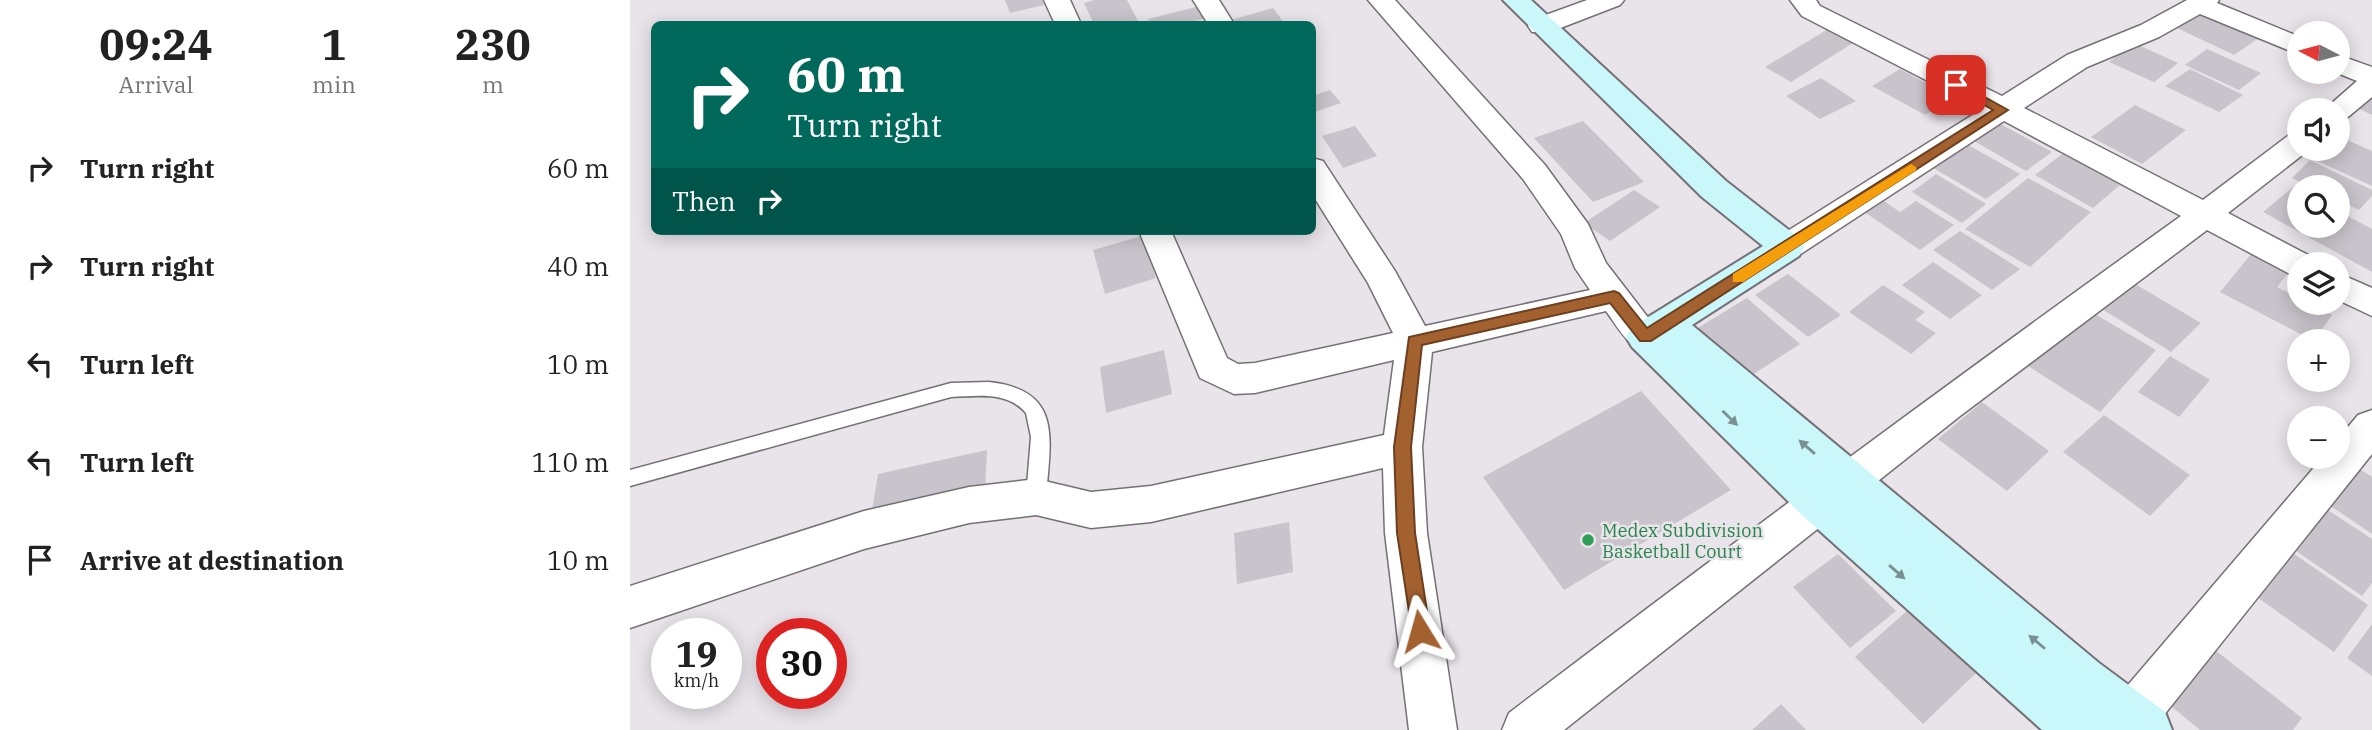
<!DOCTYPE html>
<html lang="en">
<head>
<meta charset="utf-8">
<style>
  :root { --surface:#fff; --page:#f6f6f6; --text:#222; --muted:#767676 }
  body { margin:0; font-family:"IBM Plex Serif",serif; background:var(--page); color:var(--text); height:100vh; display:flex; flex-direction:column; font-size:26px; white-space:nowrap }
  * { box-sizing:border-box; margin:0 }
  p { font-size:23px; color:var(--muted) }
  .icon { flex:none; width:38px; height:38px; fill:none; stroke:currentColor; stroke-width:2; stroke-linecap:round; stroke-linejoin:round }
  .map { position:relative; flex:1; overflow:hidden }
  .details { display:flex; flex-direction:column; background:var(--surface); width:630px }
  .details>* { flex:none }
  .hud { position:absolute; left:21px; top:21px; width:665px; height:214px; border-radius:10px; box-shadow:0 4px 18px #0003; background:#00695c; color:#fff; overflow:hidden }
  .needle { width:46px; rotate:276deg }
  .controls { position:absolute; left:1657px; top:21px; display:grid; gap:14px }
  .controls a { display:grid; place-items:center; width:63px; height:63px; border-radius:50%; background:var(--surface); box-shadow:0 4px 18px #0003; font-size:35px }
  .speed { position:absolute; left:21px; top:618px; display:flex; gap:14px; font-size:35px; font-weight:700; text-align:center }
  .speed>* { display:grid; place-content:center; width:91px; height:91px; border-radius:50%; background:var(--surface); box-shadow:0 4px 18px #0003; line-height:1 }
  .speed small { font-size:18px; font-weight:400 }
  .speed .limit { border:10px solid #d22; background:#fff; color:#111 }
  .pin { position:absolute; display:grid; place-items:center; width:60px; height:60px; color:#fff; margin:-30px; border-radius:14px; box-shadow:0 4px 10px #0006 }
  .me { position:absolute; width:77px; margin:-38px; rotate:352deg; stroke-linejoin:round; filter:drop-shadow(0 0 5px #0008) }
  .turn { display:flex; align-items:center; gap:24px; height:147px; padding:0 21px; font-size:32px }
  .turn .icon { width:91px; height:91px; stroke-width:2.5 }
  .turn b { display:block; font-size:49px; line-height:60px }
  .then { display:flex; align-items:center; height:66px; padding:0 21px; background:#0003; gap:14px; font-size:26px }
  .eta { display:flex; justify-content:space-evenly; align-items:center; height:119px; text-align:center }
  .eta b { font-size:42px; font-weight:700; line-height:49px }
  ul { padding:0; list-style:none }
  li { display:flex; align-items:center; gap:21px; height:98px; padding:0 21px }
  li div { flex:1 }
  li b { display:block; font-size:26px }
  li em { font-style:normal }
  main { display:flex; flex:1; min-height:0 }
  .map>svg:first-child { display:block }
  .building { fill:#c9c4cb }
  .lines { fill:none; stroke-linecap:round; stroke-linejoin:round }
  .lane-casing { stroke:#757076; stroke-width:3 }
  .street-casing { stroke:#757076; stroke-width:3 }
  .secondary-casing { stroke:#757076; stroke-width:4 }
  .lane { fill:#fff; fill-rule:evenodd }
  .street { fill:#fff; fill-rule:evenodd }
  .secondary { fill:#caf7f9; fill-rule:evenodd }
  .oneway { fill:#7a9092 }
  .route { fill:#a46130; stroke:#6b3f1f; stroke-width:2 }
  .slow { fill:#f59e0b }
  .leisure-dot { fill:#2e9e5b; stroke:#e9e3ea; stroke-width:2.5 }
  .labels { text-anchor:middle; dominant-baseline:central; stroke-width:5; stroke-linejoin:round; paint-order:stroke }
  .leisure-label { font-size:18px; fill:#27864d; stroke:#e9e3ea; text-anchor:start }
</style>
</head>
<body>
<main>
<section class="details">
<div class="eta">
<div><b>09:24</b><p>Arrival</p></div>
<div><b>1</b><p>min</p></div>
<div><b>230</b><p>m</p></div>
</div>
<ul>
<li><svg class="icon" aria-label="right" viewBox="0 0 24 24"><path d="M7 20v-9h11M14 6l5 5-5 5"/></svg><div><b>Turn right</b></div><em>60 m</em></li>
<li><svg class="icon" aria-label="right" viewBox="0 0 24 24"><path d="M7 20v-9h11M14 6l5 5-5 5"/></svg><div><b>Turn right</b></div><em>40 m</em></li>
<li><svg class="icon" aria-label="left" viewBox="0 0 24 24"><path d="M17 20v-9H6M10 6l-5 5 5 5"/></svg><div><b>Turn left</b></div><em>10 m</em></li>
<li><svg class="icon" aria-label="left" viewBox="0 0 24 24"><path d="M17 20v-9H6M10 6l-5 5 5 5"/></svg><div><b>Turn left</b></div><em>110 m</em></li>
<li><svg class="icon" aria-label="arrive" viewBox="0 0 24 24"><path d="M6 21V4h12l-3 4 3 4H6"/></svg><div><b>Arrive at destination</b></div><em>10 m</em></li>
</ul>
</section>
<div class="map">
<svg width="1742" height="730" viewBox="0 0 1742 730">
  <rect width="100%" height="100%" fill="#e9e3ea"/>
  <!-- building -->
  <g class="building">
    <polygon points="375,0 412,0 414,5 380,13"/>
    <polygon points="464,0 497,0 508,21 494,24 464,24 454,3"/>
    <polygon points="570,6 577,18 552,24 520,24 518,19"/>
    <polygon points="643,8 655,24 604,24 601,20"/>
    <polygon points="1570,11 1629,38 1604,55 1545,27"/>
    <polygon points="1205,25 1231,38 1161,82 1135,67"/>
    <polygon points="1504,43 1548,63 1524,82 1479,62"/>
    <polygon points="1577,49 1631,73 1609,90 1555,65"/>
    <polygon points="1270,69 1322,97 1295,115 1242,86"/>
    <polygon points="1560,69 1613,95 1589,112 1535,86"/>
    <polygon points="1191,78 1226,101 1190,119 1156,96"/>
    <polygon points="700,90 711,103 682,113 682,96"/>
    <polygon points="1742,90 1742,115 1721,105"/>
    <polygon points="1505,105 1556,130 1512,164 1461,137"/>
    <polygon points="953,121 1014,182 963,202 904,138"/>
    <polygon points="1365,121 1422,152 1396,171 1339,138"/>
    <polygon points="725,126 747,156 713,168 692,136"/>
    <polygon points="1708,136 1742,151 1742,186 1672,154 1677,149 1708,149"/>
    <polygon points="1329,140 1390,174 1356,199 1295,163"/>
    <polygon points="1432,154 1490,185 1463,208 1405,175"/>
    <polygon points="1680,160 1742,190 1742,196 1729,210 1708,200 1708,187 1681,187 1662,178"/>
    <polygon points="1306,174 1356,204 1332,223 1282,192"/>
    <polygon points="1398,178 1461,212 1400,267 1335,229"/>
    <polygon points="1663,187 1670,191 1670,226 1708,226 1708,211 1742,229 1742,272 1633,212"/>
    <polygon points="1004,190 1030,207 980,241 954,223"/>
    <polygon points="1254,201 1270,212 1286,201 1324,225 1290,250 1236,213"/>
    <polygon points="1330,231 1390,269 1362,290 1303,250"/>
    <polygon points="512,236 526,278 475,294 463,250"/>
    <polygon points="1622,253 1659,272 1647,287 1670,299 1670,303 1678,303 1702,315 1684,341 1590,292"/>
    <polygon points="1303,262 1352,295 1320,319 1272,285"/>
    <polygon points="1158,274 1211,315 1178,337 1125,295"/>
    <polygon points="1495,278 1571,323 1541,352 1464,304"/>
    <polygon points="1253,285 1295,312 1285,320 1306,333 1281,354 1219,312"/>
    <polygon points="1117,298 1170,344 1119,377 1066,329"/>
    <polygon points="1453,307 1526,350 1470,412 1395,364"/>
    <polygon points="534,350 542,394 476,413 470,367"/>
    <polygon points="1540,356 1580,380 1549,417 1508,392"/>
    <polygon points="1011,391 1101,490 934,590 853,477"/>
    <polygon points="1352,402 1419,451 1377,491 1308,439"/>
    <polygon points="1474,415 1560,475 1520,516 1433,452"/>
    <polygon points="357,450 355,491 241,516 248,474"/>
    <polygon points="1722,464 1742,477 1742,534 1692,500"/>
    <polygon points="1693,507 1742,539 1742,583 1732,596 1660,547"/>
    <polygon points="659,522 663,572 607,584 604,533"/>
    <polygon points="1660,551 1738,605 1704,652 1624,595"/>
    <polygon points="1208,554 1266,611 1220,648 1163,587"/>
    <polygon points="1279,609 1347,672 1293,724 1225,657"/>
    <polygon points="1742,624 1742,676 1717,658"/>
    <polygon points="1576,643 1672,718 1663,730 1570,730 1531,698"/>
    <polygon points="1151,704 1176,730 1122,730"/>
  </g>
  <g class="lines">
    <!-- lane casing -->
    <g class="lane-casing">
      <path id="lane" d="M359,382C434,390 420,440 416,497L413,503L406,505L399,503L396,497L401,437L396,413C377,391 348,396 321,397L0,486V470L321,383Z"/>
    </g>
    <!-- street casing -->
    <g class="street-casing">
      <g id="street">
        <polygon points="414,0 440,0 451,24 425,24"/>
        <polygon points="563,0 589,0 604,24 578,24"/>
        <path d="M738,0H765L915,165L958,224L976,263L1033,337L1028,347C1000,355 991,331 976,311L802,352L792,447L797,533L827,730H779L755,533L753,468L521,522L461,528L406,515L339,523L234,549L0,628V586L234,511L339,487L406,479L461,492L521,486L754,435L764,360L625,393L604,394L570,378L509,231H541L597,358L608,364L625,363L763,333L738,283L682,194V158L693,161L765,271L795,326L960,290L945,268L931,234L893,179Z"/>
        <polygon points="957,0 994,0 990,5 920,32 902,32 898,26 902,20"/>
        <path d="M1160,0H1186L1190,6L1372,96L1437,55L1511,25L1557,0H1589L1587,3L1670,37V55L1570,14L1529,37L1457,67L1394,108L1573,200L1659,135L1670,133V149H1680L1598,213L1682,257L1686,264H1670V277L1658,273L1577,230L1330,416L934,730H872L879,713C1101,544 1325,378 1551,216L1374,121L1169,255L1157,259L1145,255L1140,247L1145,239L1352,109L1172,16Z"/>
        <polygon points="1708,55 1742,67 1742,97 1718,117 1708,120 1708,110 1694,110 1727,81 1705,72 1708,72"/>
        <polygon points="1708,273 1742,288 1742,316 1708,300"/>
        <polygon points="1742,410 1742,454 1522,730 1467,730 1474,713 1693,457 1708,457 1708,439 1728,415"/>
      </g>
    </g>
    <!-- secondary casing -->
    <g class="secondary-casing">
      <polygon id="secondary" points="873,0 901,0 1096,181 1169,238 1174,247 1169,256 1062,325 1469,663 1535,712 1542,730 1412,730 1172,515 1002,347 996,337 1002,327 1133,246 1072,197"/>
    </g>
    <!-- lane -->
    <use href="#lane" class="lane"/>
    <!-- street -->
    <use href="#street" class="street"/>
    <!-- secondary -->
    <use href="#secondary" class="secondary"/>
  </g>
  <!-- one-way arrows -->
  <defs><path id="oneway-solid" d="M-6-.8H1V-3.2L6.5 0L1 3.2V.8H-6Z" transform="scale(1.75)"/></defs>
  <g class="oneway">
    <use href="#oneway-solid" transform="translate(1100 418) rotate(44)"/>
    <use href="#oneway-solid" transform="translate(1177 447) rotate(-139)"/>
    <use href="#oneway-solid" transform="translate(1267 572) rotate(41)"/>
    <use href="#oneway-solid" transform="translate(1407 642) rotate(-140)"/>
  </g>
  <!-- route -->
  <polygon class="route" points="1326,81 1378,110 1021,341 1010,341 980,303 792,345 781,447 785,533 800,631 797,638 790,641 783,638 767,533 764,447 779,337 984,291 989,293 1017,328 1363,110 1322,87 1320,85"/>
  <!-- slow -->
  <polygon class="slow" points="1281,164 1287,168 1285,171 1113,282 1103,282 1103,274"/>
  <!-- markers -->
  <circle class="leisure-dot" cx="958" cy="540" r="7"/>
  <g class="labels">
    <!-- leisure labels -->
    <g class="leisure-label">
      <text x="972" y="530">Medex Subdivision<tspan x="972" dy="21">Basketball Court</tspan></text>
    </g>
  </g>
</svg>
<div class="controls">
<a><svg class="needle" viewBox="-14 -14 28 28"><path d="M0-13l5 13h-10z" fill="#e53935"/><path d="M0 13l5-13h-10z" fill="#767676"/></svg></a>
<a><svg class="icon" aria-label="sound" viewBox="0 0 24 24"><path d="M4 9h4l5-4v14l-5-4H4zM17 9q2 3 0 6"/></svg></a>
<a><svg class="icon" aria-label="search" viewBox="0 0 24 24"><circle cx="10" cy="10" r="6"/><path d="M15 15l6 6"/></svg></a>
<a><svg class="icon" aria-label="layers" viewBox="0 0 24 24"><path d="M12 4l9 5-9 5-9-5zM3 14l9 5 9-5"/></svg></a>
<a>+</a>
<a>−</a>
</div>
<div class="speed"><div>19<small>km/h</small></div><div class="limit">30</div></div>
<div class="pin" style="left:1326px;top:85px;background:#d93025"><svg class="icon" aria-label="arrive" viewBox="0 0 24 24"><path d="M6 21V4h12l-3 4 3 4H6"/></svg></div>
<svg class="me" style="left:790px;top:631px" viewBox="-20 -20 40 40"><path d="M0-17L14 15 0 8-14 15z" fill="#a46130" stroke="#fff" stroke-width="4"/></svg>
<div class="hud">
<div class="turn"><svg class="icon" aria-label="right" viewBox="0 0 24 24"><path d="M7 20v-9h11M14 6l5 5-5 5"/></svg><div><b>60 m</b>Turn right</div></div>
<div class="then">Then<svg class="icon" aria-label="right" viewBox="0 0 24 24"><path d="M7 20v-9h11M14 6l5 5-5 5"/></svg></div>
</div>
</div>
</main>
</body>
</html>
